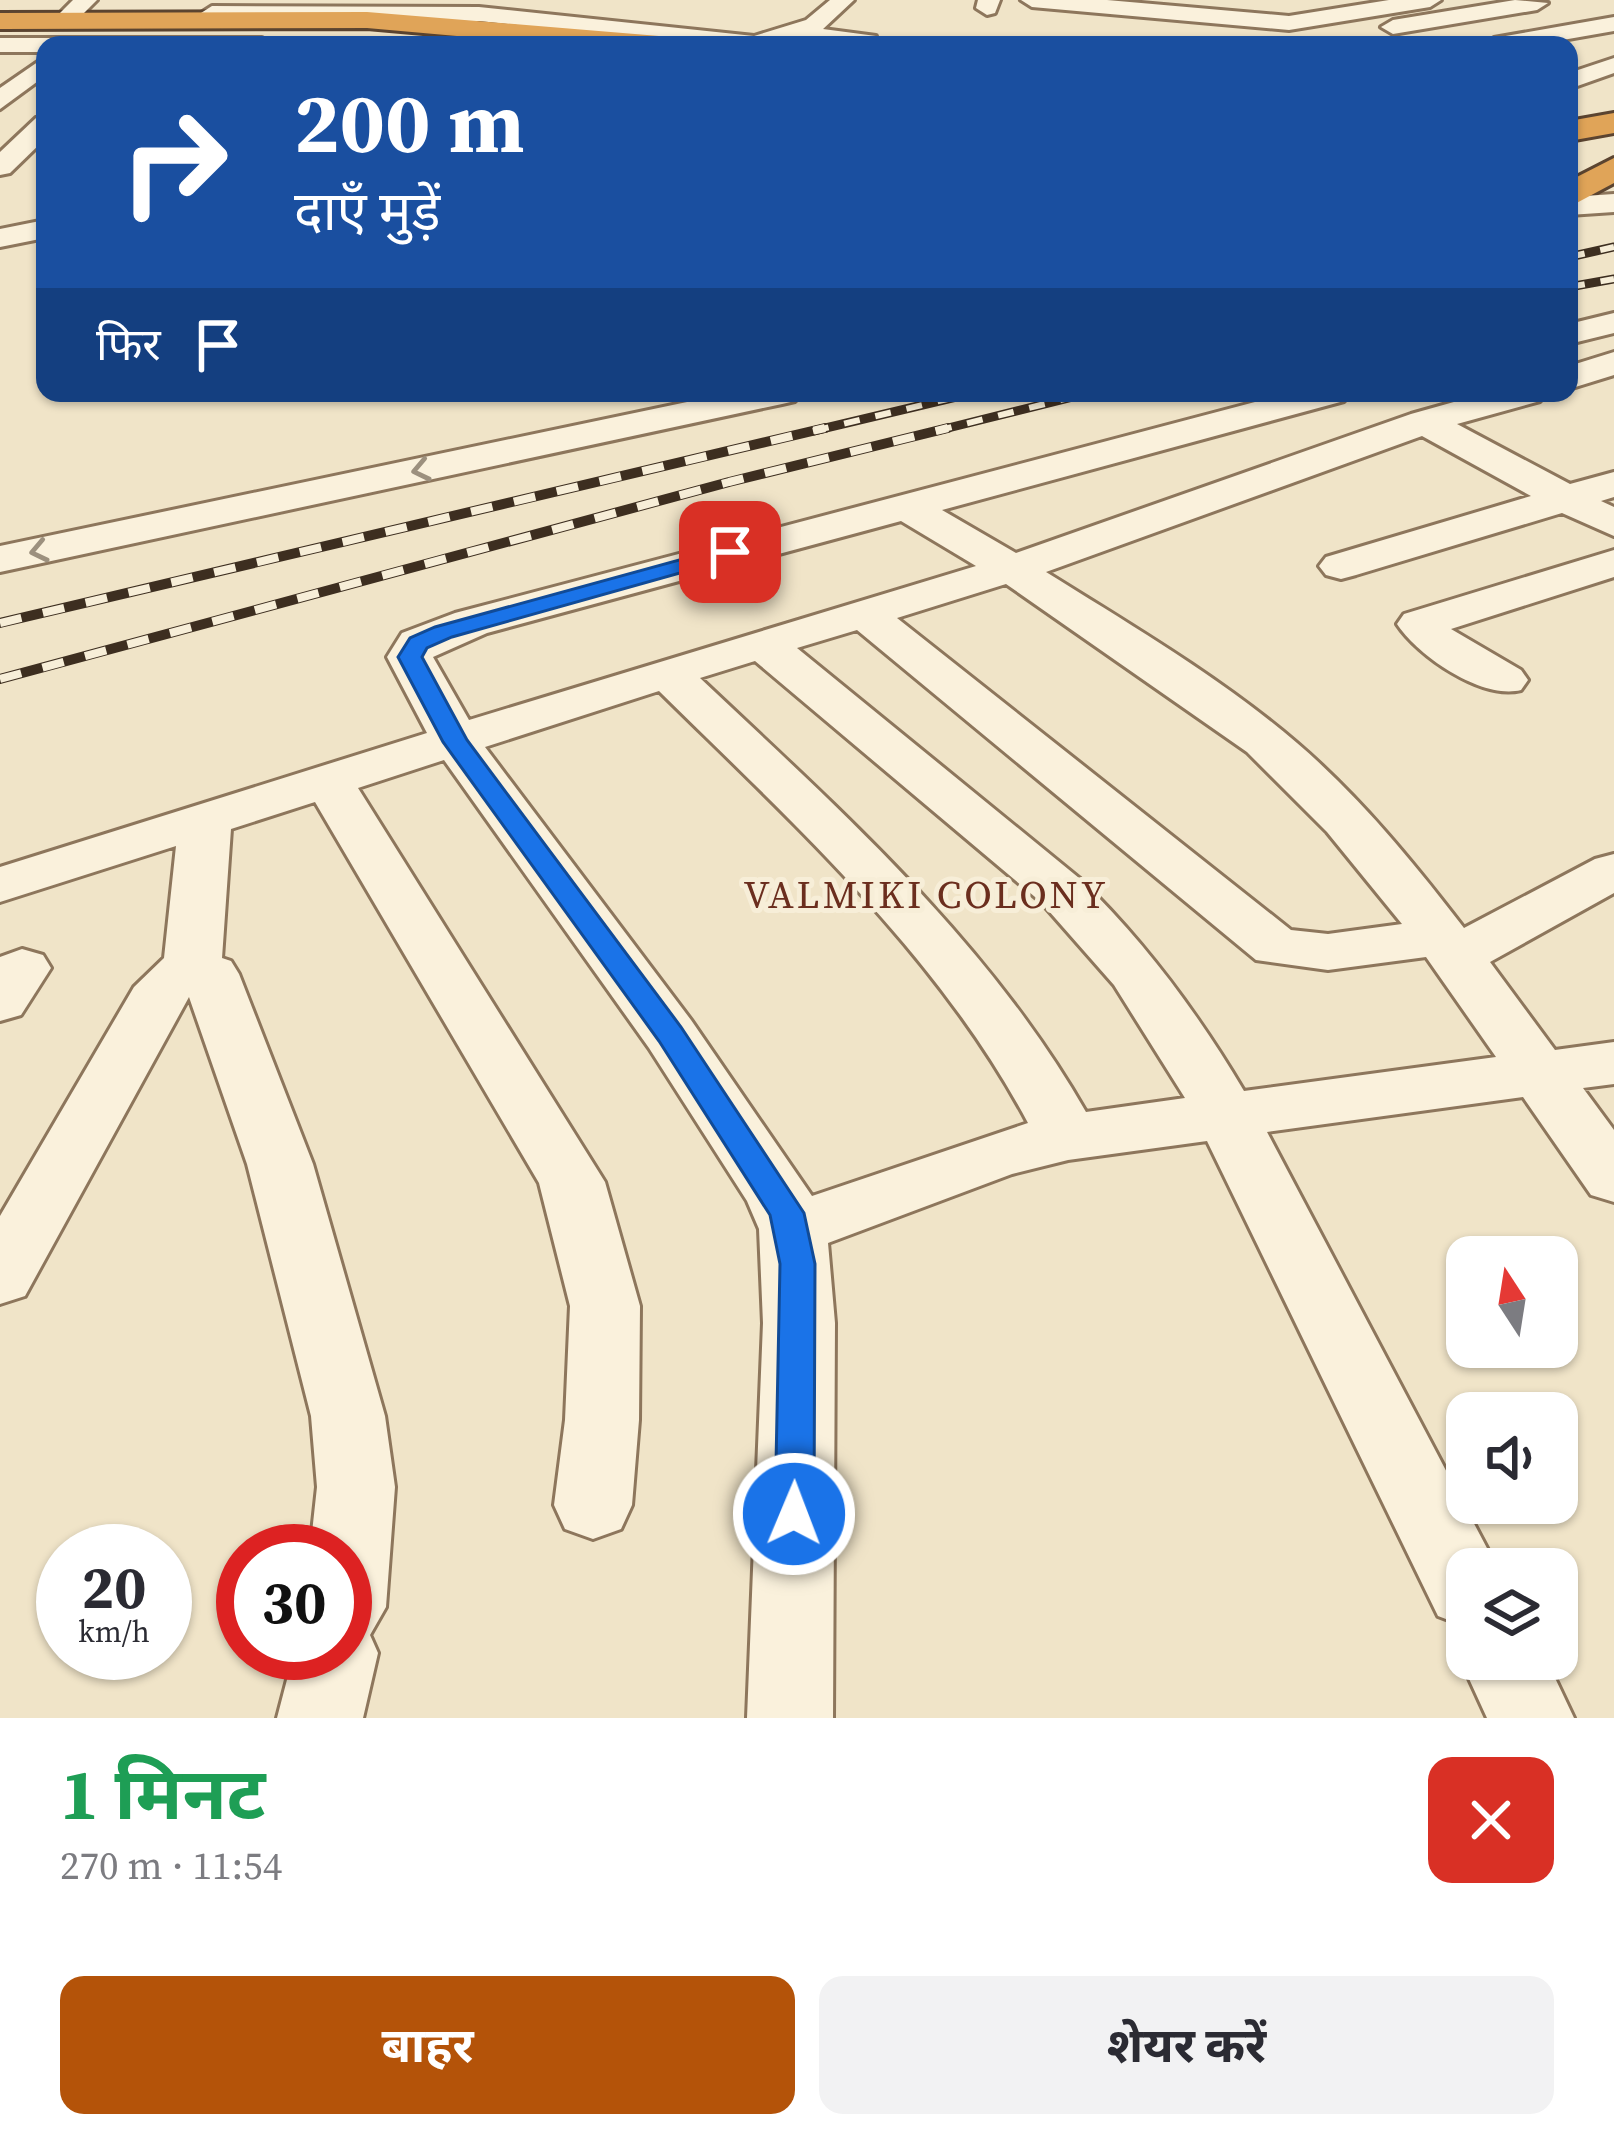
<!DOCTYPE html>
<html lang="hi">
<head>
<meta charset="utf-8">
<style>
  :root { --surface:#fff; --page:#f2f2f3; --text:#2b2b33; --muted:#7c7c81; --accent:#b45309 }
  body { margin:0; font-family:"Source Serif 4","Noto Sans Devanagari",serif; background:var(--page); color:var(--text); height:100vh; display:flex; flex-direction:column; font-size:45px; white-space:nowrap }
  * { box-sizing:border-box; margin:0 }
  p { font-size:39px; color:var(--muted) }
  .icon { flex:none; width:66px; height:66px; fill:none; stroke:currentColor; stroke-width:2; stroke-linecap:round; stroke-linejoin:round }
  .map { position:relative; height:1718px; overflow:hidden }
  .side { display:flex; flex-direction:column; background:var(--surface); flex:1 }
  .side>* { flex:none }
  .banner { position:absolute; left:36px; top:36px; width:1542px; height:366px; border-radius:24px; box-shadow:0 3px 9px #0004; background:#1a4fa0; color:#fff; overflow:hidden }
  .needle { width:78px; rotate:348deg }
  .controls { position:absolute; left:1446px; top:1236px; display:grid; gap:24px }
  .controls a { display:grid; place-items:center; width:132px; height:132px; border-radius:24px; background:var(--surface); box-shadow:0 3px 9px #0004; font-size:60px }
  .speed { position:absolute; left:36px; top:1524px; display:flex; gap:24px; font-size:60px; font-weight:700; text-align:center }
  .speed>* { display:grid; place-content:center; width:156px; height:156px; border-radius:50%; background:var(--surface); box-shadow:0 3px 9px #0004; line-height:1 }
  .speed small { font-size:30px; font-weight:400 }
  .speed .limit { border:18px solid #d22; background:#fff; color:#111 }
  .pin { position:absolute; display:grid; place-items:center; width:102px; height:102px; color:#fff; margin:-51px; border-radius:24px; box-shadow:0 6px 18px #0006 }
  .me { position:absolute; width:132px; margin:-66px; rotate:1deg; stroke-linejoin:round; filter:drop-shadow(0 0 9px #0008) }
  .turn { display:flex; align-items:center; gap:42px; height:252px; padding:0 60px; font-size:54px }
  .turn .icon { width:156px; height:156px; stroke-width:2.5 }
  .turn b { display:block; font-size:84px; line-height:102px }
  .then { display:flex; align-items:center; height:114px; padding:0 60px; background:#0003; gap:24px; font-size:45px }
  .round { display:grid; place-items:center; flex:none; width:126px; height:126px; border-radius:24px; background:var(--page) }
  .summary { display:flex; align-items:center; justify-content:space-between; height:204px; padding:0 60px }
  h1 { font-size:72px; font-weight:700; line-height:90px; color:#1e9e55 }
  .action { display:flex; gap:24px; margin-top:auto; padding:24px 60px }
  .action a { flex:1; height:138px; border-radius:24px; background:var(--accent); color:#fff; font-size:48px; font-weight:700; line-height:138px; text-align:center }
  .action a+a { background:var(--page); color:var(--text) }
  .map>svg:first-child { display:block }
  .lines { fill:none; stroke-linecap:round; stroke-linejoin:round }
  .minor-casing { stroke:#8d765c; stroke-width:6 }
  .highway-casing { stroke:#5b4430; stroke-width:6 }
  .minor { fill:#faf1dc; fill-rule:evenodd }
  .highway { fill:#e0a458; fill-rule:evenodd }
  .rail-far1-casing { stroke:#3d2e20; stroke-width:9 }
  .rail-casing { stroke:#3d2e20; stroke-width:10 }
  .rail-far1 { stroke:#f7eed8; stroke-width:6; stroke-dasharray:16; stroke-linecap:butt }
  .rail { stroke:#f7eed8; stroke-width:8; stroke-dasharray:22; stroke-linecap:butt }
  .oneway { stroke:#9c907e }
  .route { fill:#1a73e8; stroke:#114b97; stroke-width:3 }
  .labels { text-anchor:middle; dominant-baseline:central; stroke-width:10; stroke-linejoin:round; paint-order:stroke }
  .neighbourhood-label { font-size:39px; letter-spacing:3px; fill:#6b2e1e; stroke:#f7eed8 }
</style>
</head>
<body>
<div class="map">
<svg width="1614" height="1718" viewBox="0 0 1614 1718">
  <rect width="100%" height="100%" fill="#f0e4c8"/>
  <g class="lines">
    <!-- minor casing -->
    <g class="minor-casing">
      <g id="minor">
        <polygon points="73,0 97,0 78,19 62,19 59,14"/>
        <polygon points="830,0 854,0 823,29 876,36 877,45 789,40 774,45 706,45 479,21 212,20 201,13 212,6 479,7 754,36 806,20"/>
        <polygon points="978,0 1000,0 995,13 987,15 976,8"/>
        <polygon points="1021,0 1107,0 1289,16 1389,0 1441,0 1430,7 1289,30 1032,7"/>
        <polygon points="1515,0 1548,3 1537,10 1393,34 1381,27 1393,20"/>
        <polygon points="1614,17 1614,31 1534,45 1482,45 1494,38"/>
        <polygon points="0,38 262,38 274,45 45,45 45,52 0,52"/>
        <polygon points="45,57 45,76 0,109 0,88"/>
        <polygon points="1614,58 1614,73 1569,89 1569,73"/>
        <polygon points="45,116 45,139 10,173 0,175 0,152 36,118"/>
        <polygon points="1614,194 1614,212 1569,215 1569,197"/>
        <polygon points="45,220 45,238 0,247 0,229"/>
        <polygon points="1614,313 1614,333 1569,344 1569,324"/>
        <polygon points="1614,352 1614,375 1569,389 1569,366"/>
        <polygon points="730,393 800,393 795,401 782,404 0,572 0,546"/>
        <path d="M1289,393H1349L1344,401L942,510L1016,553L1411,414L1486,393H1545L1540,401L1457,424L1570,484L1614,472V497L1601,501L1614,507V536L1562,513L1356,575L1341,579L1326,575L1319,566L1326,557L1531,496L1422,436L1046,572C1131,625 1221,678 1297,743C1360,797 1414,863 1464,928L1595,859L1614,854V893L1490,962L1555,1050L1614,1042V1084L1583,1088L1614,1130V1202L1591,1195L1523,1097L1267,1132L1498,1569H1467V1627L1438,1616L1207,1141L1068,1160L1012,1174L828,1243L835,1323L833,1718H747L763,1323L759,1229L747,1201L649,1048L444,760L358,788L605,1182L640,1306L639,1420L632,1505L621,1529L593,1539L565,1529L554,1505L565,1420L570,1306L539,1183L315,802L231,829L222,958L231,961L239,974L313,1164L385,1416L395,1487L386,1607L370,1635L378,1653L363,1718H277L294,1653H345V1551H310L317,1487L311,1416L247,1164L189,997L25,1296L0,1304V1216L134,987L164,958L176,846L0,902V867L427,733L387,657L402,633L455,613ZM901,521L976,566L469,720L433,657L487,633ZM1006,584L1247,752L1327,832L1402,924L1328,934L1291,930L897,618ZM857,630L1256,960L1328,970L1426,957L1496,1057L1244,1091C1197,1012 1145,942 1079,878L797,648ZM755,661L1041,902L1114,985L1185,1098L1086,1112C988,941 841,811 700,678ZM659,691C794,824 938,954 1028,1123L812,1196L691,1020L485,747Z"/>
        <path d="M1614,550V577L1451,629L1521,670L1528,680L1521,690C1482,700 1418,656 1397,624L1404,614Z"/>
        <polygon points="22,949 43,955 51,968 21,1015 0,1021 0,957"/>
        <polygon points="1467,1644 1467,1659 1546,1659 1574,1718 1487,1718 1460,1659"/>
      </g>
    </g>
    <!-- highway casing -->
    <g class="highway-casing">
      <g id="highway">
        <polygon points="367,12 659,36 674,45 558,45 367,28 0,29 0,13"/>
        <polygon points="1614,113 1614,133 1569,141 1569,121"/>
        <polygon points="1614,158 1614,183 1569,207 1569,181"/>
      </g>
    </g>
    <!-- minor -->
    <use href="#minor" class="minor"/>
    <!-- highway -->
    <use href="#highway" class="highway"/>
    <!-- rail-far1 casing -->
    <g class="rail-far1-casing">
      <g id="rail-far1">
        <polyline points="1569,257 1614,247"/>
        <polyline points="1569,287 1614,279"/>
        <polyline points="813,431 973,393"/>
        <polyline points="936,431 1089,393"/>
      </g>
    </g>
    <!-- rail casing -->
    <g class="rail-casing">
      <g id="rail">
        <polyline points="0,623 825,428"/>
        <polyline points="0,679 729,482 948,428"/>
      </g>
    </g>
    <!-- rail-far1 -->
    <use href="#rail-far1" class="rail-far1"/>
    <!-- rail -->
    <use href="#rail" class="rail"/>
  </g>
  <!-- one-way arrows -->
  <defs><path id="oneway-chevron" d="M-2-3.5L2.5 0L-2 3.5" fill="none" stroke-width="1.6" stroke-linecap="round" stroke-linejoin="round" transform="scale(3)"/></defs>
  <g class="oneway">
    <use href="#oneway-chevron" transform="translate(421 470) rotate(168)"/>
    <use href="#oneway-chevron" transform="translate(39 551) rotate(168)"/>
  </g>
  <!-- route -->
  <polygon class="route" points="730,546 740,552 737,557 452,637 427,648 422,657 467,740 681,1027 804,1213 815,1264 814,1514 808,1527 794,1532 780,1527 775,1514 780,1264 770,1215 659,1041 443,742 398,657 410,638 435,627"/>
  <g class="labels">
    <!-- neighbourhood labels -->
    <g class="neighbourhood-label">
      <text x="926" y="894">VALMIKI COLONY</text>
    </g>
  </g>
</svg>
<div class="controls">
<a><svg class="needle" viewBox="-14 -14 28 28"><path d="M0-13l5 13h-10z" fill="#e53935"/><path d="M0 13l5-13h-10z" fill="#7c7c81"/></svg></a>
<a><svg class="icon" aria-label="sound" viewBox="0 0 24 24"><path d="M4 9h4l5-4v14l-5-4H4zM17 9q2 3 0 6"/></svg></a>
<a><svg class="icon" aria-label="layers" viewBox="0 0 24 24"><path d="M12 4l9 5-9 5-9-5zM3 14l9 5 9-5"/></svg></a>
</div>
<div class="speed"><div>20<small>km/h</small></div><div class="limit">30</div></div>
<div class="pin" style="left:730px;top:552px;background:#d93025"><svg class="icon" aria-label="arrive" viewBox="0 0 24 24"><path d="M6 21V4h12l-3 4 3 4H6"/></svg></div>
<svg class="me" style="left:794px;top:1514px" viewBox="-20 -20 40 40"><circle r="17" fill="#1a73e8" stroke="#fff" stroke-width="3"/><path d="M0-11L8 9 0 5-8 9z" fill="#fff"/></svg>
<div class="banner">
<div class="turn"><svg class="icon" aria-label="right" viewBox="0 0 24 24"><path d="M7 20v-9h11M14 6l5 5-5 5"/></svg><div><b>200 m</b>दाएँ मुड़ें</div></div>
<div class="then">फिर<svg class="icon" aria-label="arrive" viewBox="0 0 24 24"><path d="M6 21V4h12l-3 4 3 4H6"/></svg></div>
</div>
</div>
<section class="side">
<div class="summary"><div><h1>1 मिनट</h1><p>270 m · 11:54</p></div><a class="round" style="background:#d93025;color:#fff"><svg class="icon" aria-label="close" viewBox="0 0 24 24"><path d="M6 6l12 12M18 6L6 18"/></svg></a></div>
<div class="action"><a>बाहर</a><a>शेयर करें</a></div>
</section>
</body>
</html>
